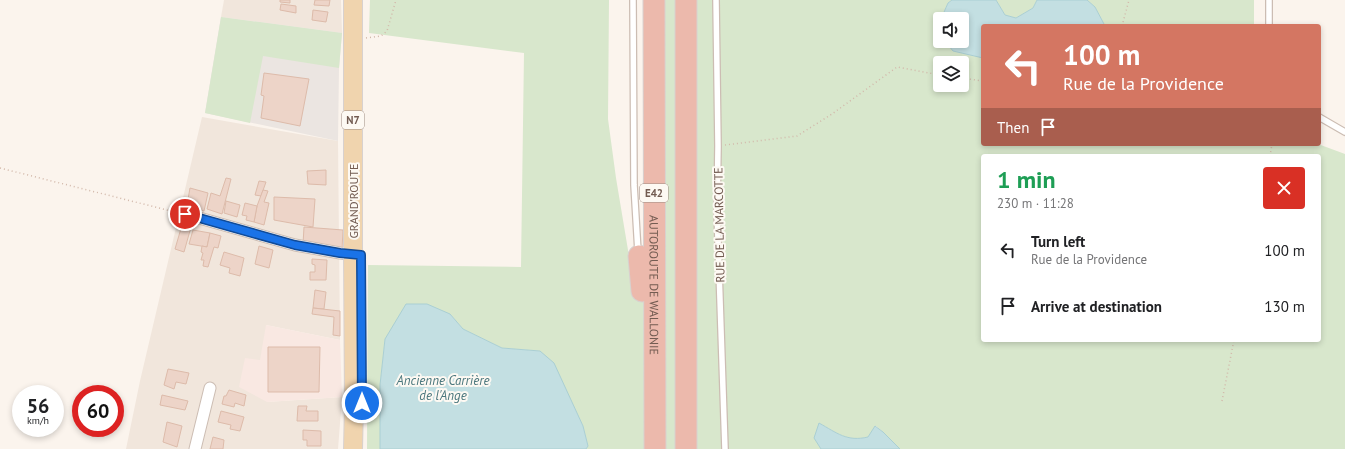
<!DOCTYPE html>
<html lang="en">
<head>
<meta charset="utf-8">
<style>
  :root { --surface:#fff; --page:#f2f2f2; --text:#202124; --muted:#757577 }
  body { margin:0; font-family:"PT Sans",sans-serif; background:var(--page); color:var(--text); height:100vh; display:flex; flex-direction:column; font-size:15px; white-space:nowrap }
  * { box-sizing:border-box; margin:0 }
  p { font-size:13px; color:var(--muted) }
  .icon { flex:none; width:22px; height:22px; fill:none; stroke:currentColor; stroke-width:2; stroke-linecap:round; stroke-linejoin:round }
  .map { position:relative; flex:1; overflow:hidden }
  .panel { position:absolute; left:981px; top:154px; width:340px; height:188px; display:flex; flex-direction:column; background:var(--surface); border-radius:4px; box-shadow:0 2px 6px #0003 }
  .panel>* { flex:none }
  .guide { position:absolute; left:981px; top:24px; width:340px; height:122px; border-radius:4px; box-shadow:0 2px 6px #0003; background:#d47662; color:#fff; overflow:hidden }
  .controls { position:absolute; left:933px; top:12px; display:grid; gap:8px }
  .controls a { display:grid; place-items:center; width:36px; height:36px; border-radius:4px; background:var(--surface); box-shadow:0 2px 6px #0003; font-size:20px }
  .speed { position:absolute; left:12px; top:385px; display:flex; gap:8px; font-size:20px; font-weight:700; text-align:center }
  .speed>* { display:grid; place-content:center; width:52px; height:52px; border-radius:50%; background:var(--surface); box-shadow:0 2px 6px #0003; line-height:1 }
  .speed small { font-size:10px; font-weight:400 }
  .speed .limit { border:6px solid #d22; background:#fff; color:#111 }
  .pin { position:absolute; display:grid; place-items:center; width:34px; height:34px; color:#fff; margin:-17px; border:2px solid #fff; border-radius:50%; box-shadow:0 1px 4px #0007 }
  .me { position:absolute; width:44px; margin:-22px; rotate:0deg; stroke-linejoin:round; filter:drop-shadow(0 0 3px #0008) }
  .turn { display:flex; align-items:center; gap:14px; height:84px; padding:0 16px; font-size:18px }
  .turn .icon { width:52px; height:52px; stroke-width:2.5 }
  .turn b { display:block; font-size:28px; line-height:34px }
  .then { display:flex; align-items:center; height:38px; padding:0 16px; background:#0003; gap:8px; font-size:15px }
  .round { display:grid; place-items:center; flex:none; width:42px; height:42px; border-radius:4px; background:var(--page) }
  .summary { display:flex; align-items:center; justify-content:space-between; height:68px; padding:0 16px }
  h1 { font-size:24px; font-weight:600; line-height:30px; color:#1e9e55 }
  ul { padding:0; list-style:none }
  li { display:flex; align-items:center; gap:12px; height:56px; padding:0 16px }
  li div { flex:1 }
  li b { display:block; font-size:15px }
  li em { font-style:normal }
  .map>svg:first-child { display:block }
  .residential { fill:#f1e6dc }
  .commercial { fill:#f9e8e2 }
  .industrial { fill:#ebe5e1 }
  .green { fill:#d8e7cc; fill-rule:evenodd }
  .water { fill:#c3dfe2; stroke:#aacfd3 }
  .building { fill:#edd4c8; stroke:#dba }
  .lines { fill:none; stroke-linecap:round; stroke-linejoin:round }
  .lane-casing { stroke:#ccbdb3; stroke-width:8 }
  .street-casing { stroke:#ccbdb3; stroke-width:13 }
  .primary-casing { stroke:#d8d1cf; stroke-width:20 }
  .highway-casing { stroke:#d8d1cf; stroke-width:23 }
  .path { stroke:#d2b8aa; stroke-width:1.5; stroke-dasharray:1 3; stroke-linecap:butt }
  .lane { stroke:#fff; stroke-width:5.5 }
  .street { stroke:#fff; stroke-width:11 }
  .primary { stroke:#f0d4ae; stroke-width:18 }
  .highway { stroke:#ecb9ac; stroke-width:21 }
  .route-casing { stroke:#114b97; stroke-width:10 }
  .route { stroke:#1a73e8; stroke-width:7 }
  .labels { text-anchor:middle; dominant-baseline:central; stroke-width:4; stroke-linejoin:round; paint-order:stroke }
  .shield { fill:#fdf9f3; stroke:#9c8b82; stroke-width:1 }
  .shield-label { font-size:11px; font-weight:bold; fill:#735c52 }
  .street-label { font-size:12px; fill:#735c52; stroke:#fdf9f3 }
  .water-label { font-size:13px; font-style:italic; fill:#4b777d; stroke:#fdf9f3 }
</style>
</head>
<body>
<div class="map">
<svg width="1345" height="449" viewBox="0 0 1345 449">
  <rect width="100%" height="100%" fill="#fbf4ed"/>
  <!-- residential -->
  <g class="residential">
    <polygon points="224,0 341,0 342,33 221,17"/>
    <polygon points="202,117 338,141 340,340 266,325 267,402 342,397 338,449 126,449 140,381"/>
  </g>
  <!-- commercial -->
  <polygon class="commercial" points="266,325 340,340 342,397 267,402 239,387 245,358 260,360"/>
  <!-- industrial -->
  <polygon class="industrial" points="221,17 342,33 339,68 338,141 205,113"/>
  <!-- green -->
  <g class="green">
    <path d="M370,0H609L608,119L616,178L629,256H645L644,0H952L948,3L941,19H940V41H945L953,51L983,57V144H1318L1345,154V449H900L883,432L876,426L868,437C847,442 837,433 819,423L821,449H586L588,446L583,426L570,399L540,351L502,348L463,329L450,314L385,339L380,385V449H367L368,265L521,267L524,53L369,33ZM940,63H962V85H940ZM983,156H1319V340H983Z"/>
    <polygon points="996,0 1037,0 1033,8 1016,18 1005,15"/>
    <polygon points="1087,0 1254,0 1254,26 1103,26 1104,24 1095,7"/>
    <polygon points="221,17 342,33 339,68 263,56 250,123 205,113"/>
  </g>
  <!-- water -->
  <g class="water">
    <polygon points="952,0 996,0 1005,15 1016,18 1033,8 1037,0 1087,0 1095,7 1104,24 1102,26 983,26 983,58 953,51 945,41 962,41 962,19 941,19 948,3"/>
    <polygon points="406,304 427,304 450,314 463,329 502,348 540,351 554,363 583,426 588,446 586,449 380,449 380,385 385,339"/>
    <path d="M819,423C837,433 847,442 868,437L875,426L883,432L900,449H821L814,438Z"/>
  </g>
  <!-- building -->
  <g class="building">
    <polygon points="280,0 290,0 290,3 280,2"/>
    <polygon points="315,0 330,0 329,6 314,5"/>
    <polygon points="281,4 296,6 296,13 280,10"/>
    <polygon points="313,10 328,12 326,22 312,20"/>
    <polygon points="264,73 309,79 300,126 261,118 264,96 261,95"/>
    <polygon points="326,170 326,185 308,184 307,171"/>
    <polygon points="226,178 231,179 222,214 207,209 211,193 220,196"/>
    <polygon points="259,181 266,182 261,196 255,195"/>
    <polygon points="190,188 208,193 204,211 187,205"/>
    <polygon points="263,190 268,191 264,202 269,203 264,225 254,222 257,206"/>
    <polygon points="274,197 315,199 313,227 274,220"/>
    <polygon points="226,201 240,205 237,217 224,213"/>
    <polygon points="245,203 257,206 254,222 246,220 247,216 242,215"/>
    <polygon points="182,225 191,227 184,252 175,249"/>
    <polygon points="304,227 343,230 342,250 303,244"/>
    <polygon points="193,230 210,233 207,247 189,244"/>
    <polygon points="210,233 221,236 218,248 214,247 208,267 203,266 204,260 201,260 203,253 201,252 202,246 207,247"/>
    <polygon points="259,246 273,250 269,268 255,264"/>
    <polygon points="224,252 244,258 240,276 229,273 230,268 220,265"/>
    <polygon points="312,259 327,260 326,280 310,280 310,272 315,272 315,265 312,264"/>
    <polygon points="315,290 326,292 324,309 313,308"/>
    <polygon points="313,308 340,311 340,336 333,335 334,317 312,314"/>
    <polygon points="268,347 320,347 319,392 268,392"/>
    <polygon points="168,369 189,373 186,384 176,382 174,389 164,385"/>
    <polygon points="229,390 246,395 244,406 235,403 234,407 222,404 224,396 226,396"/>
    <polygon points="162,395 188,401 185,410 160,405"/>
    <polygon points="298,406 307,406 306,411 318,411 318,421 297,421"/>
    <polygon points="221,411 244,417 240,431 230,429 231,425 218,422"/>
    <polygon points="167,422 182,426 177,447 163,442"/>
    <polygon points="303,430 321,431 321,446 307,446 307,440 303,440"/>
    <polygon points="213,437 224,440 223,449 210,449"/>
  </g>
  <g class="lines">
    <!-- lane casing -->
    <g class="lane-casing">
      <g id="lane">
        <polyline points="633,0 634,185 638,252"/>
        <polyline points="716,0 718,146 717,210 725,449"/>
        <polyline points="1269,0 1269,26"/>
        <polyline points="1319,117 1345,132"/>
      </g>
    </g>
    <!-- street casing -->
    <g class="street-casing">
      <g id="street">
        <polyline points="185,214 295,245 340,253 359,255"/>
        <polyline points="195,449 210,388"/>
      </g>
    </g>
    <!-- primary casing -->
    <g class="primary-casing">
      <polyline id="primary" points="353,0 353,254 354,405 353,449"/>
    </g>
    <!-- highway casing -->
    <g class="highway-casing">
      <g id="highway">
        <path id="s1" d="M654,0L655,449"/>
        <polyline points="686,0 686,449"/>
        <polyline points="639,256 642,291"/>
      </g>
    </g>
    <!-- path -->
    <g class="path">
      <polyline points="1122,26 1129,0"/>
      <polyline points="366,38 381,36 387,31 396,0"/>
      <polyline points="962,78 983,81"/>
      <polyline points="725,145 797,136 832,114 897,67 940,75"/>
      <polyline points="1270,156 1272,144"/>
      <polyline points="0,168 175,212"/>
      <polyline points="1222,401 1234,340"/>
    </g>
    <!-- lane -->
    <use href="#lane" class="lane"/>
    <!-- street -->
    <use href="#street" class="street"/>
    <!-- primary -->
    <use href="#primary" class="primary"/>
    <!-- highway -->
    <use href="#highway" class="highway"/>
  </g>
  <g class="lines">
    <!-- route casing -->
    <g class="route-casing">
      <polyline id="route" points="185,214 295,245 340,253 361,255 362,403"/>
    </g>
    <!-- route -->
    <use href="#route" class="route"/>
  </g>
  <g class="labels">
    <!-- shield labels -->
    <g class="shield">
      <rect x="342" y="111" width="22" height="18" rx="3"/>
      <rect x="640" y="184" width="28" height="18" rx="3"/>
    </g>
    <g class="shield-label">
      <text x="353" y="120">N7</text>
      <text x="654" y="193">E42</text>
    </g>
    <!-- street labels -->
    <g class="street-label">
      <text transform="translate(353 201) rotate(-90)">GRAND'ROUTE</text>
      <text transform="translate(719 225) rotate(-91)">RUE DE LA MARCOTTE</text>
      <text stroke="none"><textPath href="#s1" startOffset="285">AUTOROUTE DE WALLONIE</textPath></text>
    </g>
    <!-- water labels -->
    <g class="water-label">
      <text x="443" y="380">Ancienne Carrière<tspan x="443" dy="15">de l'Ange</tspan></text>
    </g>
  </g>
</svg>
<div class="controls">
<a><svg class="icon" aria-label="sound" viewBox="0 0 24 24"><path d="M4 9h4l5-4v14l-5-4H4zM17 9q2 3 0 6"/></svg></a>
<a><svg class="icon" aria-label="layers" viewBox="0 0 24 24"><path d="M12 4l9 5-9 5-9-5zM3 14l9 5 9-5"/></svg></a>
</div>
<div class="speed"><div>56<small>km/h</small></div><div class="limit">60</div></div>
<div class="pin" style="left:185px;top:214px;background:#d93025"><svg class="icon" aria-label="arrive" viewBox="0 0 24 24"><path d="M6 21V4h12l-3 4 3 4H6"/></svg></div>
<svg class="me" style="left:362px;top:403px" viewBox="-20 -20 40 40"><circle r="17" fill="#1a73e8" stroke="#fff" stroke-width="3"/><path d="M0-11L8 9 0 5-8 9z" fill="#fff"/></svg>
<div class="guide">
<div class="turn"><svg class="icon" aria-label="left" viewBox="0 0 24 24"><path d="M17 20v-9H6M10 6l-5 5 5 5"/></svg><div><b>100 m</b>Rue de la Providence</div></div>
<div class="then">Then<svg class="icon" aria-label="arrive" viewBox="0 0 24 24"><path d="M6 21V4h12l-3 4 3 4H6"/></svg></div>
</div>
<section class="panel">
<div class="summary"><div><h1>1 min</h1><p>230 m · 11:28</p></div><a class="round" style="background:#d93025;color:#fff"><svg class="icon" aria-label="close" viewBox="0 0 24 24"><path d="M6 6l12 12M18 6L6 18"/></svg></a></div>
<ul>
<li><svg class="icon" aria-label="left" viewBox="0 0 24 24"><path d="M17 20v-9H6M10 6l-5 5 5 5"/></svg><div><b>Turn left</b><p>Rue de la Providence</p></div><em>100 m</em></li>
<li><svg class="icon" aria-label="arrive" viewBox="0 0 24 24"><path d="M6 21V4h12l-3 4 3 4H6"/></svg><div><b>Arrive at destination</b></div><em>130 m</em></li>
</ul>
</section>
</div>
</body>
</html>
